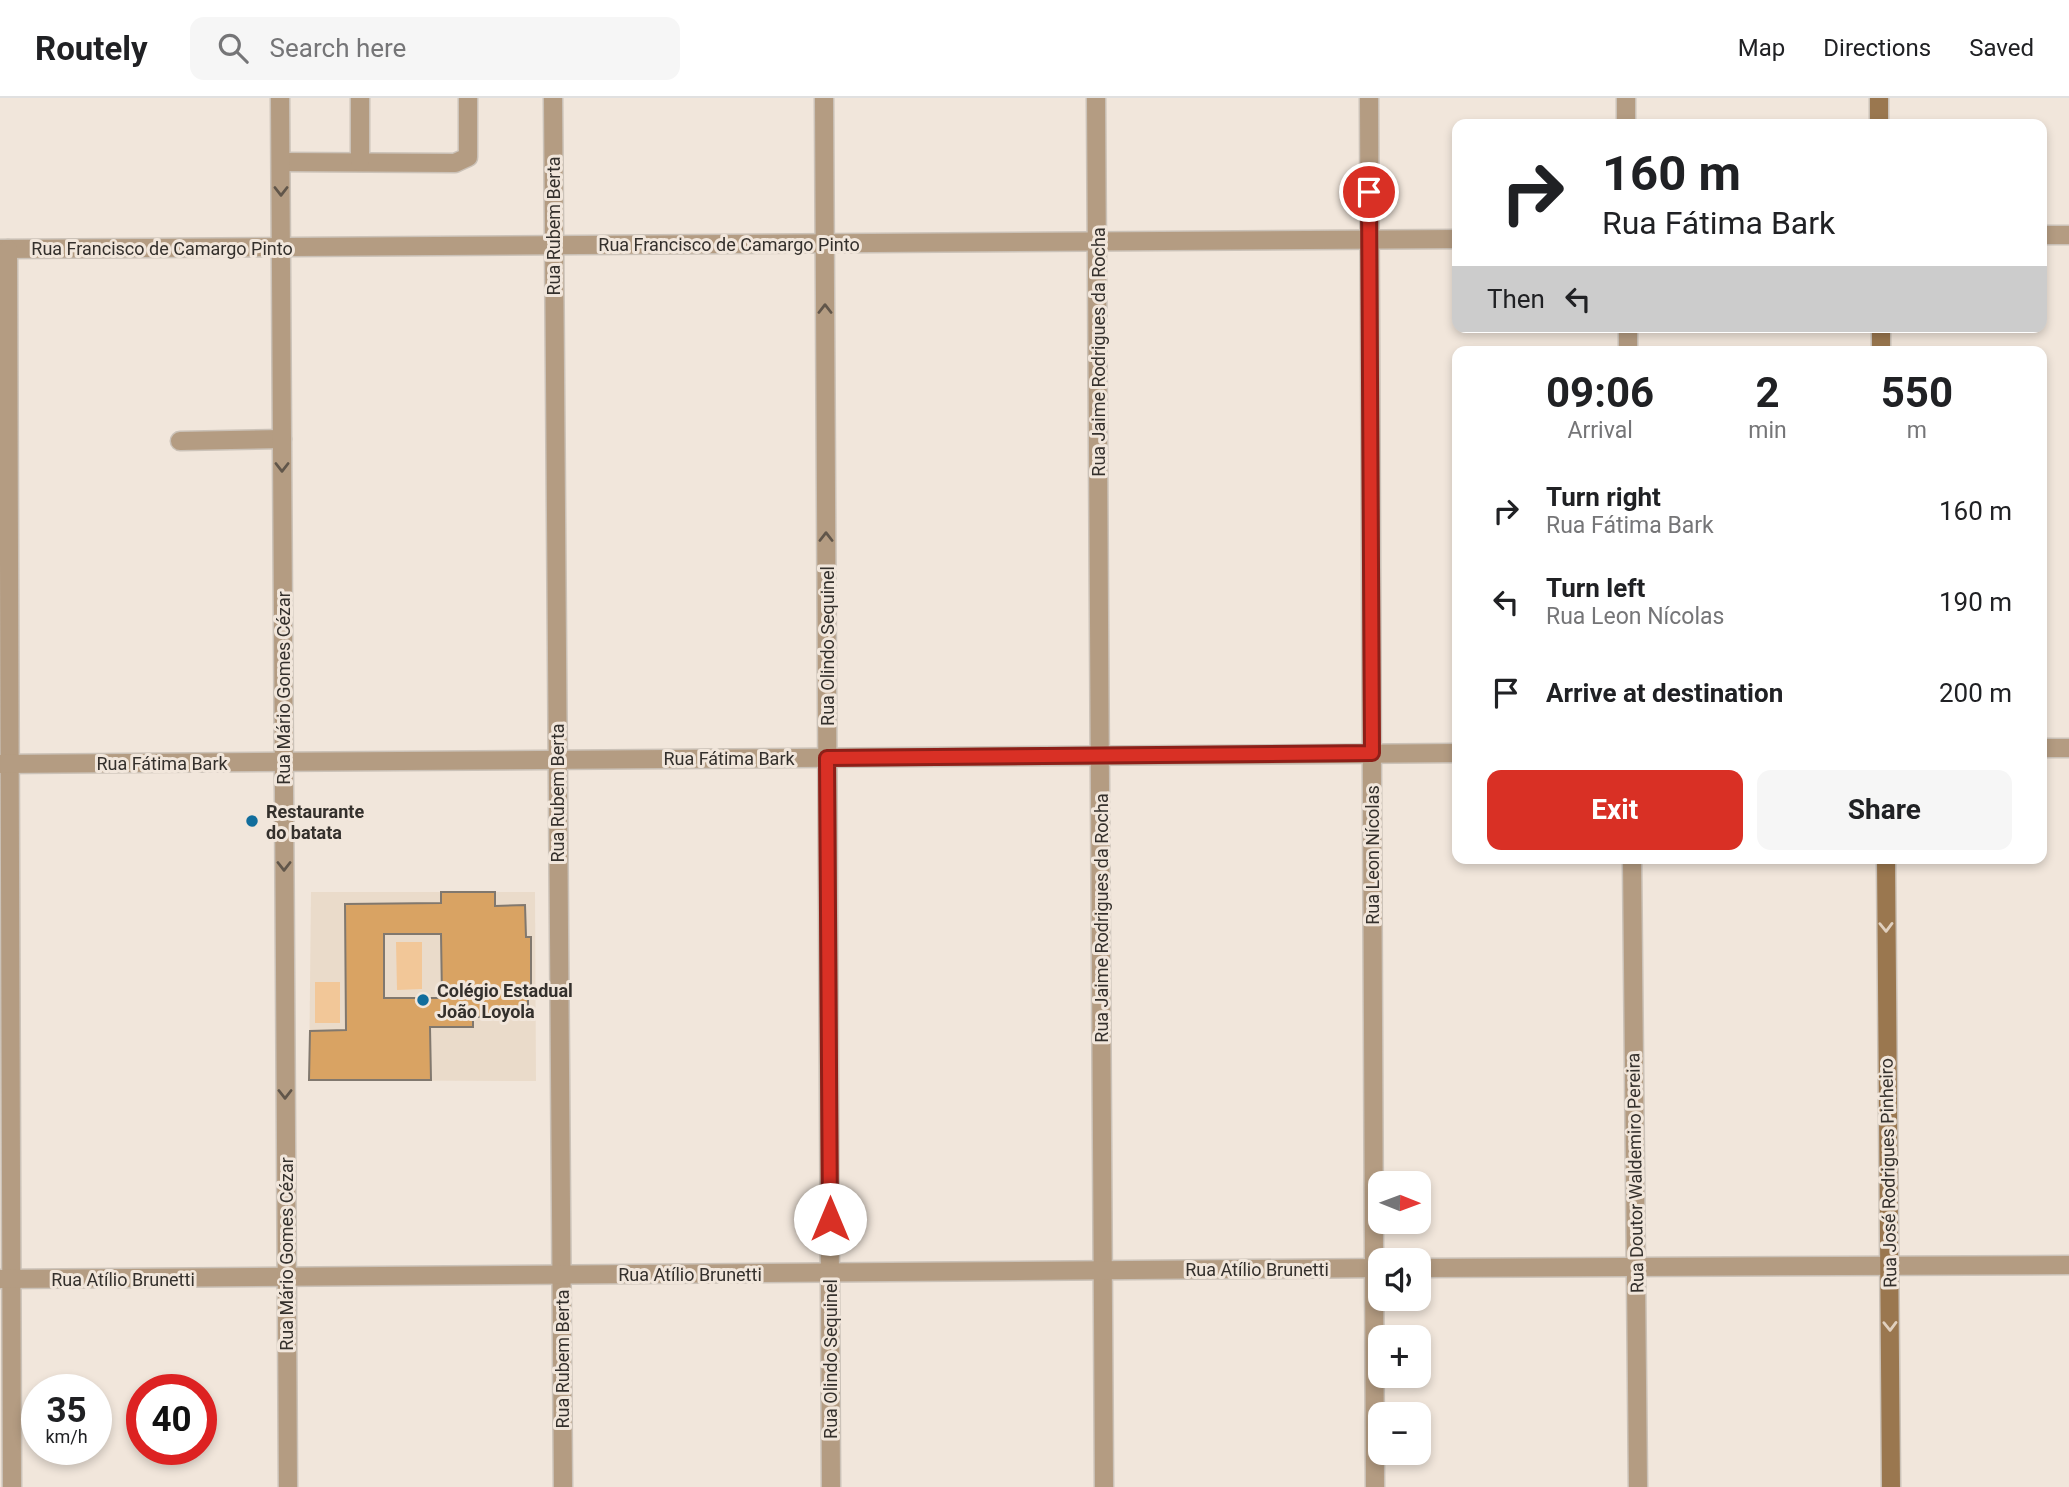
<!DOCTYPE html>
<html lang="en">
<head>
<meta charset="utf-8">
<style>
  :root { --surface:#fff; --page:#f6f6f6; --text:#202124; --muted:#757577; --line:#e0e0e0; --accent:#d93025 }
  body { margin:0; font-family:Roboto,sans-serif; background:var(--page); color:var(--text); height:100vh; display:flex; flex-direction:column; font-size:26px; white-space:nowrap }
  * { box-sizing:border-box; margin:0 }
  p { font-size:23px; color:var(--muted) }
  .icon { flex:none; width:38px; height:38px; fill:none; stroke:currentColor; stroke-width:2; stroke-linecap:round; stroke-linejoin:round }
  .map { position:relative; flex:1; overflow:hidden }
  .sheet { position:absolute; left:1452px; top:248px; width:595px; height:518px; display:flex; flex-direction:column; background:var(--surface); border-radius:14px; box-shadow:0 4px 10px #0003 }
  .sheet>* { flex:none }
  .top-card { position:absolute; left:1452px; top:21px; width:595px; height:214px; border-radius:14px; box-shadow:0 4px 10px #0003; background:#fff; color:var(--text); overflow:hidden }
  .needle { width:46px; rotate:91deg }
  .fabs { position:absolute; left:1368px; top:1073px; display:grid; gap:14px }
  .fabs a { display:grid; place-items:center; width:63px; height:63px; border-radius:14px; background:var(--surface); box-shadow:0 4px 10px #0003; font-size:35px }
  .speed { position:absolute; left:21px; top:1276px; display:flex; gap:14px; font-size:35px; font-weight:700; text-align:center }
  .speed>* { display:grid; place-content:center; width:91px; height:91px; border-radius:50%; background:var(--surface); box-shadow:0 4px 10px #0003; line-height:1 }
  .speed small { font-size:18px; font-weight:400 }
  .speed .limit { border:10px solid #d22; background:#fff; color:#111 }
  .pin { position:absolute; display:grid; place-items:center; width:60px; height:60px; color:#fff; margin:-30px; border:4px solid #fff; border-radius:50%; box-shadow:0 2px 7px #0007 }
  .me { position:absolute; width:77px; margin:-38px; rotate:0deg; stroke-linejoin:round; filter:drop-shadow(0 0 5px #0008) }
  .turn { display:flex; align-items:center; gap:24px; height:147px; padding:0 35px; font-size:32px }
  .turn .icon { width:91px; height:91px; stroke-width:2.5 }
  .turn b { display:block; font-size:49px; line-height:60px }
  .then { display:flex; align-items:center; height:66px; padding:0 35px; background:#0003; gap:14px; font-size:26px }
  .eta { display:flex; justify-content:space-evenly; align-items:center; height:119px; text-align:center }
  .eta b { font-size:42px; font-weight:700; line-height:49px }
  .button { display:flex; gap:14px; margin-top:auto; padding:14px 35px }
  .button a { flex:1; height:80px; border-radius:14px; background:var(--accent); color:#fff; font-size:28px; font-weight:700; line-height:80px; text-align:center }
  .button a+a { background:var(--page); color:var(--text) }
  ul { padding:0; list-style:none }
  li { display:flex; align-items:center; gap:21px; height:91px; padding:0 35px }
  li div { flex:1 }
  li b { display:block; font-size:26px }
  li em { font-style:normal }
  header { display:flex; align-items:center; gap:42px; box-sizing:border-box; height:98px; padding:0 35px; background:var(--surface); border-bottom:2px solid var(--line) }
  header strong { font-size:33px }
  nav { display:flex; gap:38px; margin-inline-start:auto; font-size:24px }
  .search { width:490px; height:63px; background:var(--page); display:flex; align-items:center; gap:18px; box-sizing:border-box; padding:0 24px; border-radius:14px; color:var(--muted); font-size:26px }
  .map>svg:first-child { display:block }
  .built { fill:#eadbca }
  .green { fill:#f2c798 }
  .building { fill:#d9a363; stroke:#81786e; stroke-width:2; fill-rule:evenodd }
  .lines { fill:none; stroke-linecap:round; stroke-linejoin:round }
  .minor-casing { stroke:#cbc2b8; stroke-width:21 }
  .tertiary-casing { stroke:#cbc2b8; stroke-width:21 }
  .secondary-casing { stroke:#cbc2b8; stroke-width:21 }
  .minor { stroke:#b49c82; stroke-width:18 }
  .tertiary { stroke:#b49c82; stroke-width:18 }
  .secondary { stroke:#9a774f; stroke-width:18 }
  .oneway { stroke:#61564a }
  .oneway2 { stroke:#e0d0bf }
  .route-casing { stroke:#8d1f18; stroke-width:18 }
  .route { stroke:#d93025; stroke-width:12 }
  .poi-dot { fill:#116d9c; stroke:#f1e6db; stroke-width:2.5 }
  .labels { text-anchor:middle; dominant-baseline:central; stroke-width:6; stroke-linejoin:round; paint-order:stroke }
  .street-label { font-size:18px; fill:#34302c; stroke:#f1e6db }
  .poi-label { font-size:18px; font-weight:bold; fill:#34302c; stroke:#f1e6db; text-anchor:start }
</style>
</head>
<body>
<header>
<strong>Routely</strong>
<div class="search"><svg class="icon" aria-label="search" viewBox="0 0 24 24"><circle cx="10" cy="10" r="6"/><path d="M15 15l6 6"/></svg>Search here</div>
<nav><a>Map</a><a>Directions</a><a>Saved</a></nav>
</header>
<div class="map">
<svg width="2069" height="1389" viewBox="0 0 2069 1389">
  <rect width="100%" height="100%" fill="#f1e6db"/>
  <!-- built -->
  <polygon class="built" points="311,794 535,794 536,983 309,982"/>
  <!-- green -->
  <g class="green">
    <polygon points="396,844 422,844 422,891 397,892"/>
    <rect x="315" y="884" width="25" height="41"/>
  </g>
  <!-- building -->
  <path class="building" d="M441,794H495V808L525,807L526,839H531V891H528V919H473V929H430L431,982H309L310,933L346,932L345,806L441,805ZM384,836H441L442,900H384Z"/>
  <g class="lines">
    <!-- minor casing -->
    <g class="minor-casing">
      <g id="minor">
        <polyline points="553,0 563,1389"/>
        <polyline points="1096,0 1104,1389"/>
        <polyline points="1369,0 1375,1389"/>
        <polyline points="1626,0 1626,26"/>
        <polyline points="281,64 455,65 468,59 468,0"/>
        <polyline points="360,64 360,0"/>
        <polyline points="2042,137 2069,137"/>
        <polyline points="0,151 1458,141"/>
        <polyline points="8,151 12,1389"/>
        <polyline points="1628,229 1628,254"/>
        <polyline points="180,343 282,341"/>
        <polyline points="2042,650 2069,650"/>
        <polyline points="0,666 1458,655"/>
        <polyline points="1632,761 1638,1389"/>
        <polyline points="1419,1170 2069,1167"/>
        <polyline points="0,1181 1381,1170"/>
      </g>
    </g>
    <!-- tertiary casing -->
    <g class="tertiary-casing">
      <g id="tertiary">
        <polyline points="280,0 288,1389"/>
        <polyline points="824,0 831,1389"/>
      </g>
    </g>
    <!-- secondary casing -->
    <g class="secondary-casing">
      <g id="secondary">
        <polyline points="1879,0 1879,26"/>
        <polyline points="1881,229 1881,254"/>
        <polyline points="1886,761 1891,1389"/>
      </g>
    </g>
    <!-- minor -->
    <use href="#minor" class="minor"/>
    <!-- tertiary -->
    <use href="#tertiary" class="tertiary"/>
    <!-- secondary -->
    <use href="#secondary" class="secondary"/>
  </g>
  <!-- one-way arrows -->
  <defs><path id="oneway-chevron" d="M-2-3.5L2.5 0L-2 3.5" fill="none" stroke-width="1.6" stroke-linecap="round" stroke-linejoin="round" transform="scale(1.75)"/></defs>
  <g class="oneway">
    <use href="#oneway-chevron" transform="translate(281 93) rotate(90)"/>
    <use href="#oneway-chevron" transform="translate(825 211) rotate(-90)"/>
    <use href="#oneway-chevron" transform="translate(282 369) rotate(90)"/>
    <use href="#oneway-chevron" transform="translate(826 439) rotate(-90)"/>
    <use href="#oneway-chevron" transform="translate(284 768) rotate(90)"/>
    <use href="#oneway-chevron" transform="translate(285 996) rotate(90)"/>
  </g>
  <g class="oneway2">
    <use href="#oneway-chevron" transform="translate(1886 829) rotate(89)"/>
    <use href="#oneway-chevron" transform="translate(1890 1228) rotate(89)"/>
  </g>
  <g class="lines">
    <!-- route casing -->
    <g class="route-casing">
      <polyline id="route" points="830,1121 827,660 1372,655 1369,94"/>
    </g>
    <!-- route -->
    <use href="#route" class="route"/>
  </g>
  <!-- markers -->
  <g class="poi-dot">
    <circle cx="252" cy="723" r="7"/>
    <circle cx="423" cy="902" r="7"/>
  </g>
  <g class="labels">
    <!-- street labels -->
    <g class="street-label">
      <text transform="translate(553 128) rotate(-90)">Rua Rubem Berta</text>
      <text x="729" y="146">Rua Francisco de Camargo Pinto</text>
      <text x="162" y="150">Rua Francisco de Camargo Pinto</text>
      <text transform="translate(1098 254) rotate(-90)">Rua Jaime Rodrigues da Rocha</text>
      <text transform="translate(827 548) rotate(-90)">Rua Olindo Sequinel</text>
      <text transform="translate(283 590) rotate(-90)">Rua Mário Gomes Cézar</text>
      <text x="729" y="660">Rua Fátima Bark</text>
      <text x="162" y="665">Rua Fátima Bark</text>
      <text transform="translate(557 695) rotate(-90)">Rua Rubem Berta</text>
      <text transform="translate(1372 757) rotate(-90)">Rua Leon Nícolas</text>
      <text transform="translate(1101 820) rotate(-90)">Rua Jaime Rodrigues da Rocha</text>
      <text transform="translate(1635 1075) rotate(-91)">Rua Doutor Waldemiro Pereira</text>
      <text transform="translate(1888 1075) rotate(-91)">Rua José Rodrigues Pinheiro</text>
      <text transform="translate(286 1156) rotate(-90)">Rua Mário Gomes Cézar</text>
      <text x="1257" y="1171">Rua Atílio Brunetti</text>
      <text x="690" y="1176">Rua Atílio Brunetti</text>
      <text x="123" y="1181">Rua Atílio Brunetti</text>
      <text transform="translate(562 1261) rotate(-90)">Rua Rubem Berta</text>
      <text transform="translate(830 1261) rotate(-90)">Rua Olindo Sequinel</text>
    </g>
    <!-- poi labels -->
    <g class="poi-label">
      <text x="266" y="713">Restaurante<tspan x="266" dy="21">do batata</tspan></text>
      <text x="437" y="892">Colégio Estadual<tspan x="437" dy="21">João Loyola</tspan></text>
    </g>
  </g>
</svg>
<div class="fabs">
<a><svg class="needle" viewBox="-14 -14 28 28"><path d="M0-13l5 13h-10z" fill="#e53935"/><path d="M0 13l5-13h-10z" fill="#757577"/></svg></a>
<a><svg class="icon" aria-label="sound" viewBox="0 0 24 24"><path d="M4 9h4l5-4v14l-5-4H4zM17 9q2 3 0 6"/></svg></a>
<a>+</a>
<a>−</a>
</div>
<div class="speed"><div>35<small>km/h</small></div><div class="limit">40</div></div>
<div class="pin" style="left:1369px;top:94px;background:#d93025"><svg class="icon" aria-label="arrive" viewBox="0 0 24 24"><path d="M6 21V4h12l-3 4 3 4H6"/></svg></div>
<svg class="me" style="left:830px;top:1121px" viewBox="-20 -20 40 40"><circle r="19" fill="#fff"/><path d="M0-13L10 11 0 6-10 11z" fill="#d93025"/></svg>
<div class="top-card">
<div class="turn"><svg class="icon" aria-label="right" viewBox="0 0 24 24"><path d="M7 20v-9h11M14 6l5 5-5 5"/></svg><div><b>160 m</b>Rua Fátima Bark</div></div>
<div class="then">Then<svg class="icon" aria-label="left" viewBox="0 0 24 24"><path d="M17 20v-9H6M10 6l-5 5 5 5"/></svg></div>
</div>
<section class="sheet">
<div class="eta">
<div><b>09:06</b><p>Arrival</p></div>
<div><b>2</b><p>min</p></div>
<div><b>550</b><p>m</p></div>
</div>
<ul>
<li><svg class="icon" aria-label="right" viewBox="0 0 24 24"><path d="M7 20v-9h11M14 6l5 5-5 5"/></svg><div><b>Turn right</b><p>Rua Fátima Bark</p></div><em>160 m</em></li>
<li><svg class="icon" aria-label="left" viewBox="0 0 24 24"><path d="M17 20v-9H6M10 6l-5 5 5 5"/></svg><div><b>Turn left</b><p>Rua Leon Nícolas</p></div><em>190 m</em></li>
<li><svg class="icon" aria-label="arrive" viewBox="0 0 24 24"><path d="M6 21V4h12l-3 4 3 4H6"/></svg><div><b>Arrive at destination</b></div><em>200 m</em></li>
</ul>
<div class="button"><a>Exit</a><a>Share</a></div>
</section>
</div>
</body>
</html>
